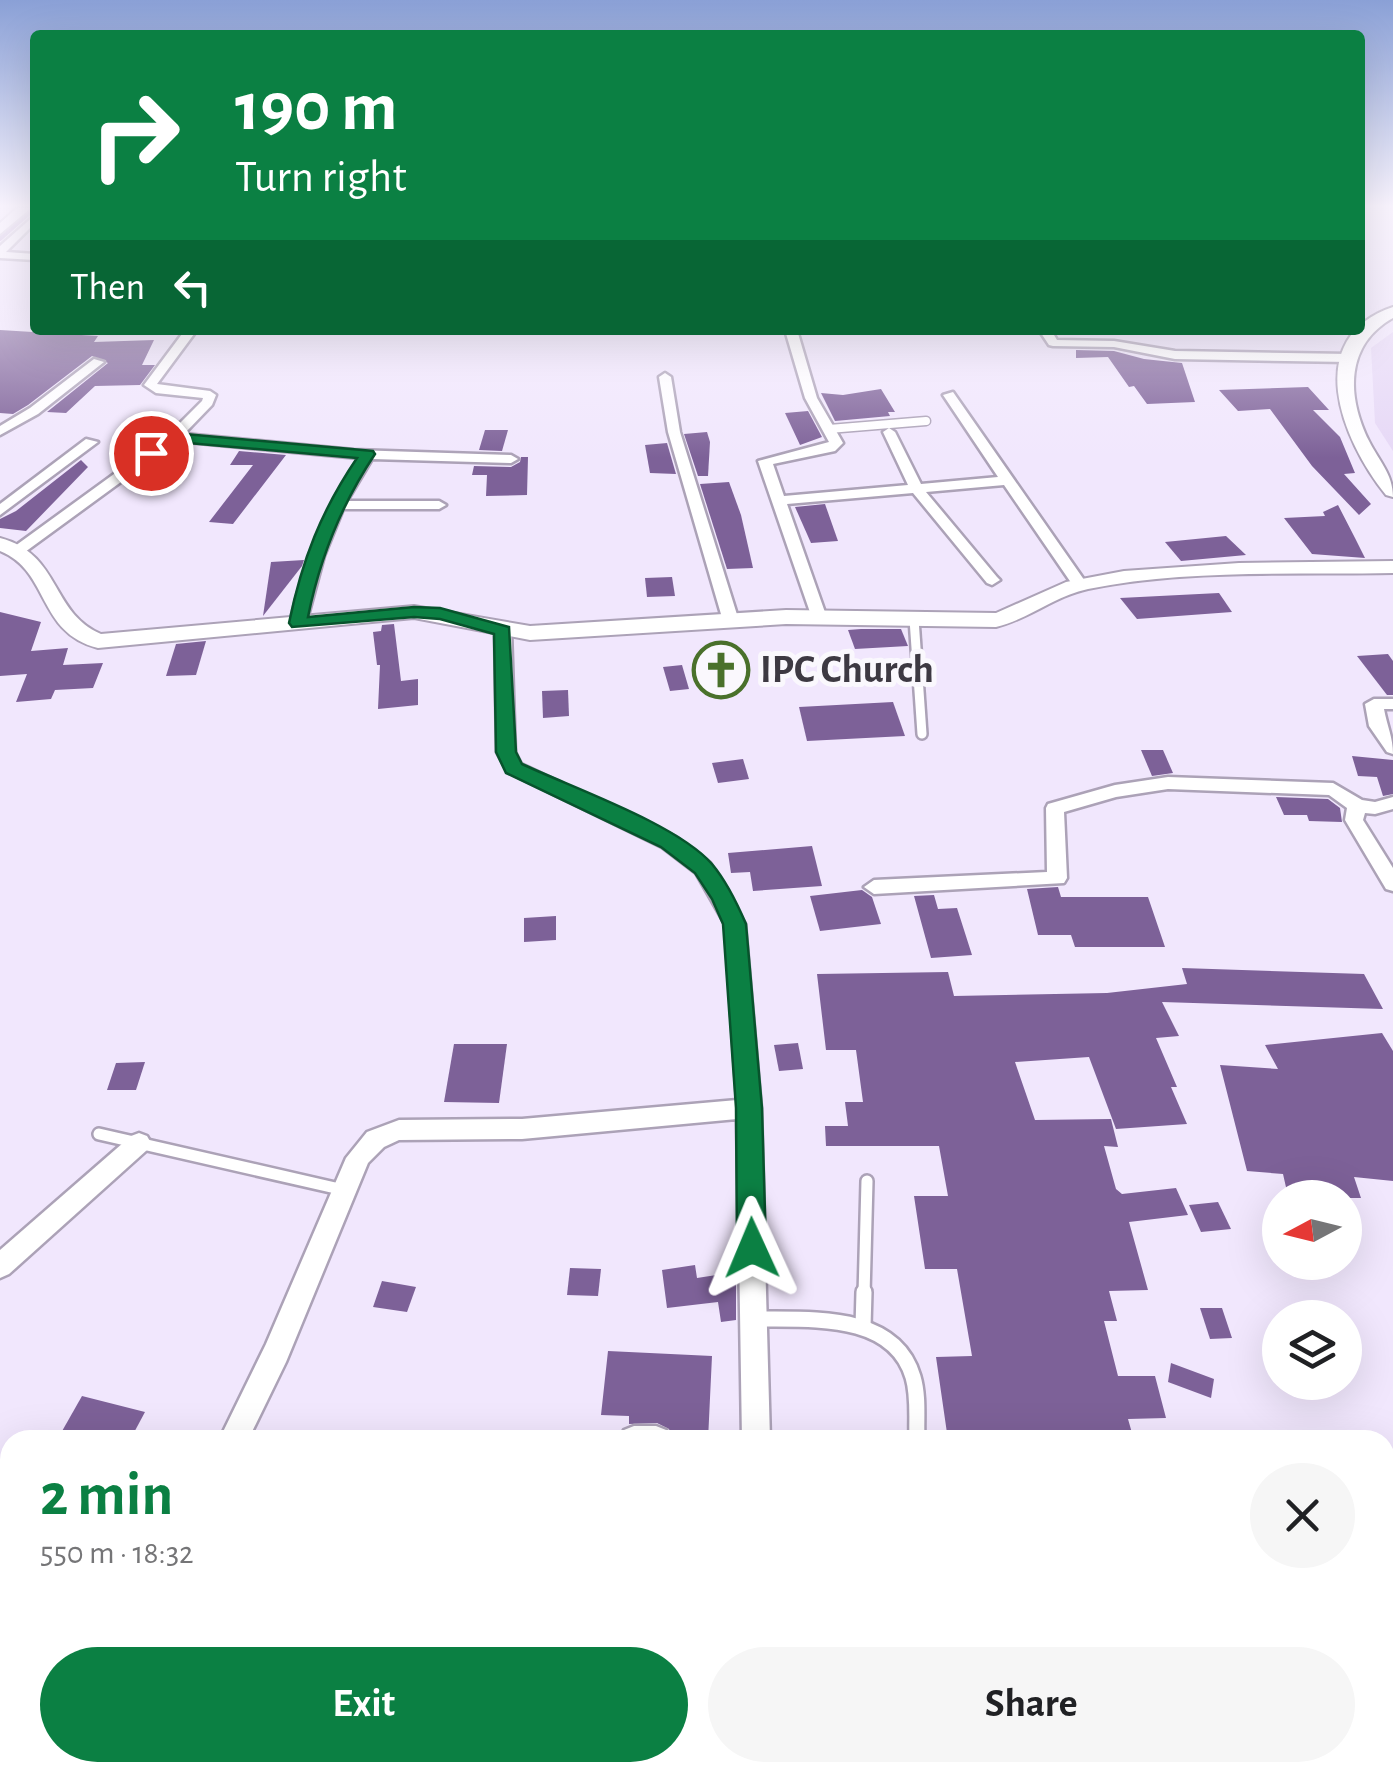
<!DOCTYPE html>
<html lang="en">
<head>
<meta charset="utf-8">
<style>
  :root { --surface:#fff; --page:#f6f6f6; --text:#202124; --muted:#757577; --accent:#0b8043 }
  body { margin:0; font-family:"Alegreya Sans",sans-serif; background:var(--page); color:var(--text); height:100vh; display:flex; flex-direction:column; font-size:38px; white-space:nowrap }
  * { box-sizing:border-box; margin:0 }
  p { font-size:32px; color:var(--muted) }
  .icon { flex:none; width:55px; height:55px; fill:none; stroke:currentColor; stroke-width:2; stroke-linecap:round; stroke-linejoin:round }
  .map { position:relative; flex:1; overflow:hidden }
  .panel { position:absolute; left:0px; top:1430px; width:1395px; height:352px; display:flex; flex-direction:column; background:var(--surface); border-radius:30px 30px 0 0; box-shadow:0 10px 40px #0002 }
  .panel>* { flex:none }
  .top-card { position:absolute; left:30px; top:30px; width:1335px; height:305px; border-radius:10px; box-shadow:0 10px 40px #0002; background:#0b8043; color:#fff; overflow:hidden }
  .needle { width:65px; rotate:263deg }
  .controls { position:absolute; left:1262px; top:1180px; display:grid; gap:20px }
  .controls a { display:grid; place-items:center; width:100px; height:100px; border-radius:50%; background:var(--surface); box-shadow:0 10px 40px #0002; font-size:50px }
  .pin { position:absolute; display:grid; place-items:center; width:85px; height:85px; color:#fff; margin:-42px; border:5px solid #fff; border-radius:50%; box-shadow:0 2px 10px #0007 }
  .me { position:absolute; width:110px; margin:-55px; rotate:359deg; stroke-linejoin:round; filter:drop-shadow(0 0 8px #0008) }
  .turn { display:flex; align-items:center; gap:35px; height:210px; padding:0 40px; font-size:45px }
  .turn .icon { width:130px; height:130px; stroke-width:2.5 }
  .turn b { display:block; font-size:70px; line-height:85px }
  .then { display:flex; align-items:center; height:95px; padding:0 40px; background:#0003; gap:20px; font-size:38px }
  .round { display:grid; place-items:center; flex:none; width:105px; height:105px; border-radius:52px; background:var(--page) }
  .head { display:flex; align-items:center; justify-content:space-between; height:170px; padding:0 40px }
  h1 { font-size:60px; font-weight:700; line-height:75px; color:var(--accent) }
  .cta { display:flex; gap:20px; margin-top:auto; padding:20px 40px }
  .cta a { flex:1; height:115px; border-radius:60px; background:var(--accent); color:#fff; font-size:40px; font-weight:700; line-height:115px; text-align:center }
  .cta a+a { background:var(--page); color:var(--text) }
  .map>svg:first-child { display:block }
  .built { fill:#e6d8f6 }
  .lines { fill:none; stroke-linecap:round; stroke-linejoin:round }
  .stream { stroke:#9e82ba; stroke-width:4 }
  .building { fill:#7d6198 }
  .lane-far3-casing { stroke:#aca2b7; stroke-width:11 }
  .lane-far2-casing { stroke:#aca2b7; stroke-width:14 }
  .lane-far1-casing { stroke:#aca2b7; stroke-width:16 }
  .lane-casing { stroke:#aca2b7; stroke-width:20 }
  .street-casing { stroke:#aca2b7; stroke-width:5 }
  .secondary-casing { stroke:#aca2b7; stroke-width:4 }
  .lane-far3 { stroke:#fff; stroke-width:8 }
  .lane-far2 { stroke:#fff; stroke-width:9 }
  .lane-far1 { stroke:#fff; stroke-width:11 }
  .lane { stroke:#fff; stroke-width:15 }
  .street { fill:#fff; fill-rule:evenodd }
  .secondary { fill:#fff; fill-rule:evenodd }
  .route { fill:#0b8043; stroke:#07532c; stroke-width:2.5 }
  .labels { text-anchor:middle; dominant-baseline:central; stroke-width:10; stroke-linejoin:round; paint-order:stroke }
  .poi-label { font-size:40px; font-weight:bold; fill:#3d3942; stroke:#faf8fd; text-anchor:start }
</style>
</head>
<body>
<div class="map">
<svg width="1393" height="1782" viewBox="0 0 1393 1782">
  <rect width="100%" height="100%" fill="#f1e7fd"/>
  <!-- built -->
  <polygon class="built" points="1393,332 1393,451 1375,423 1371,348"/>
  <g class="lines">
    <!-- stream -->
    <polyline class="stream" points="0,239 35,208"/>
  </g>
  <!-- building -->
  <g class="building">
    <polygon points="0,330 98,336 94,342 154,340 142,365 155,365 140,385 95,386 66,413 47,412 108,363 92,356 28,405 13,414 0,413"/>
    <polygon points="1076,350 1114,351 1144,359 1182,363 1195,402 1147,404 1134,386 1129,387 1108,357 1076,358"/>
    <polygon points="1308,387 1329,410 1313,410 1340,437 1355,473 1344,474 1371,504 1359,515 1312,466 1270,409 1238,411 1219,390"/>
    <polygon points="881,389 895,412 888,412 890,416 835,421 821,393 843,395"/>
    <polygon points="808,411 822,437 800,445 785,413"/>
    <polygon points="485,430 508,430 502,451 479,450"/>
    <polygon points="707,432 710,442 708,476 698,476 684,434"/>
    <polygon points="667,443 676,474 650,473 645,445"/>
    <polygon points="239,451 286,455 233,524 209,522 253,465 230,465"/>
    <polygon points="521,457 528,457 527,495 486,496 487,475 472,475 474,466 511,467 520,462"/>
    <polygon points="81,460 88,467 26,531 0,528 0,519 16,511"/>
    <polygon points="729,482 741,515 753,568 727,569 700,484"/>
    <polygon points="825,504 838,541 811,543 795,507"/>
    <polygon points="1338,505 1355,538 1365,558 1312,554 1284,518 1325,516 1323,512"/>
    <polygon points="1226,536 1246,555 1181,561 1165,542"/>
    <polygon points="304,560 302,566 263,616 271,562"/>
    <polygon points="672,577 675,596 647,597 645,578"/>
    <polygon points="1219,593 1232,612 1137,619 1120,598"/>
    <polygon points="0,612 41,622 31,651 68,648 63,665 103,663 93,688 55,690 51,699 16,702 27,674 0,676"/>
    <polygon points="394,624 401,681 418,679 418,705 378,709 380,665 377,665 373,632 381,631 382,625"/>
    <polygon points="861,629 901,629 908,646 855,649 848,630"/>
    <polygon points="206,641 196,675 166,676 176,644"/>
    <polygon points="1388,654 1393,661 1393,695 1387,695 1357,656"/>
    <polygon points="682,665 689,689 670,691 663,667"/>
    <polygon points="568,690 569,716 543,718 542,691"/>
    <polygon points="893,702 905,736 807,741 799,707"/>
    <polygon points="1141,750 1163,750 1173,773 1152,776"/>
    <polygon points="1352,756 1393,760 1393,794 1383,796 1377,777 1358,776"/>
    <polygon points="743,759 749,779 718,783 712,763"/>
    <polygon points="1276,797 1328,799 1340,808 1342,822 1309,821 1307,815 1284,815"/>
    <polygon points="812,846 822,886 753,891 750,872 731,873 728,853"/>
    <polygon points="1058,887 1061,897 1148,897 1165,947 1075,947 1071,935 1038,935 1027,889"/>
    <polygon points="862,890 872,897 881,924 820,931 810,896"/>
    <polygon points="934,895 938,909 957,908 972,955 931,958 914,896"/>
    <polygon points="556,916 556,940 524,942 524,918"/>
    <polygon points="1182,968 1364,974 1383,1009 1162,1002 1179,1036 1156,1038 1177,1087 1171,1087 1187,1124 1116,1129 1089,1057 1015,1062 1035,1120 1111,1119 1118,1147 1104,1146 1116,1189 1122,1194 1176,1188 1188,1215 1129,1222 1148,1290 1109,1291 1117,1321 1104,1321 1118,1376 1155,1376 1166,1418 1128,1419 1134,1440 948,1440 936,1357 972,1356 957,1269 925,1269 914,1196 948,1196 939,1146 826,1146 825,1126 848,1126 845,1102 863,1102 856,1050 826,1050 817,974 948,972 954,996 1107,993 1187,984"/>
    <polygon points="1382,1033 1393,1051 1393,1181 1354,1177 1361,1198 1314,1198 1288,1196 1283,1174 1247,1171 1220,1065 1278,1069 1265,1045"/>
    <polygon points="798,1043 803,1069 779,1071 774,1045"/>
    <polygon points="454,1044 507,1044 499,1103 444,1102"/>
    <polygon points="145,1062 136,1090 107,1090 116,1063"/>
    <polygon points="1218,1202 1231,1229 1201,1232 1189,1205"/>
    <polygon points="695,1265 697,1278 736,1272 736,1320 721,1322 718,1302 667,1308 662,1270"/>
    <polygon points="570,1268 601,1269 598,1296 567,1295"/>
    <polygon points="382,1281 416,1287 407,1312 373,1307"/>
    <polygon points="1200,1308 1222,1308 1232,1338 1210,1339"/>
    <polygon points="608,1351 712,1356 708,1440 673,1440 669,1429 657,1423 629,1424 629,1416 601,1415"/>
    <polygon points="1171,1363 1214,1379 1211,1398 1168,1382"/>
    <polygon points="82,1396 145,1412 130,1440 57,1440"/>
  </g>
  <g class="lines">
    <!-- lane-far3 casing -->
    <g class="lane-far3-casing">
      <polyline id="lane-far3" points="829,429 926,421"/>
    </g>
    <!-- lane-far2 casing -->
    <g class="lane-far2-casing">
      <polyline id="lane-far2" points="914,619 922,734"/>
    </g>
    <!-- lane-far1 casing -->
    <g class="lane-far1-casing">
      <g id="lane-far1">
        <polyline points="99,1134 344,1190"/>
        <polyline points="864,1295 867,1181"/>
      </g>
    </g>
    <!-- lane casing -->
    <g class="lane-casing">
      <g id="lane">
        <path d="M756,1319C810,1320 894,1312 913,1377C919,1397 916,1420 917,1440"/>
        <polyline points="863,1327 864,1292"/>
        <polyline points="0,1543 10,1527"/>
        <polyline points="1371,1772 1374,1782"/>
      </g>
    </g>
    <!-- street casing -->
    <g class="street-casing">
      <g id="street">
        <polygon points="35,215 35,223 6,252 35,254 35,260 0,258 0,246"/>
        <path d="M185,330H197L157,384L210,391L216,395L212,405L184,434L354,450L511,455L518,459L511,463L372,459L347,501H439L446,505L439,509H343L324,556L306,623L298,628L290,623C304,563 325,510 359,458L177,441L25,552H15V546L169,434L202,401L203,398L156,393L144,385Z"/>
        <polygon points="785,330 797,330 817,398 843,443 835,451 773,464 784,496 908,485 883,432 889,428 895,432 921,484 998,477 943,395 953,392 1087,584 1084,587 1074,587 1004,485 926,492 997,577 1000,580 992,585 987,583 913,493 787,504 827,618 825,621 813,621 758,461 829,442 805,398"/>
        <polygon points="1039,330 1051,330 1057,340 1114,341 1175,351 1349,354 1355,358 1349,362 1175,359 1114,347 1053,346 1049,345"/>
        <polygon points="94,359 104,362 38,414 0,435 0,426 30,408"/>
        <polygon points="665,373 671,377 680,432 739,621 737,624 725,624 723,621 668,432 659,377"/>
        <polygon points="86,439 98,442 0,515 0,504"/>
        <polygon points="503,625 511,630 515,752 521,764 676,837 710,863 745,924 761,1108 770,1440 742,1440 737,1119 522,1139 399,1140 384,1147 368,1163 286,1362 248,1440 219,1440 266,1344 346,1158 367,1132 399,1120 522,1119 737,1100 725,924 696,873 662,847 508,772 497,752 495,630"/>
        <path d="M1393,699V709H1384C1387,726 1393,737 1393,754L1387,752L1369,726L1365,704L1374,699Z"/>
        <polygon points="1168,777 1333,783 1362,800 1375,802 1393,797 1393,809 1375,814 1365,813 1363,820 1393,868 1393,891 1386,889 1345,820 1347,808 1329,795 1168,789 1116,797 1064,812 1067,878 1064,883 874,894 864,887 874,880 1047,872 1046,808 1048,804 1115,785"/>
        <polygon points="139,1133 147,1136 151,1143 147,1150 9,1274 0,1278 0,1250 131,1136"/>
        <polygon points="634,1426 656,1426 666,1430 670,1440 620,1440 624,1430"/>
        <polygon points="0,1484 10,1487 10,1517 0,1514"/>
        <polygon points="1385,1645 1393,1646 1393,1678 1385,1677"/>
        <polygon points="244,1772 278,1772 274,1782 240,1782"/>
      </g>
    </g>
    <!-- secondary casing -->
    <g class="secondary-casing">
      <g id="secondary">
        <polygon points="17,208 31,208 0,234 0,223"/>
        <path d="M1393,307V318C1345,345 1347,396 1369,441C1379,461 1393,474 1393,497L1386,495C1341,439 1301,338 1393,307Z"/>
        <path d="M0,538C61,554 50,612 101,634L414,606L530,626L786,610L996,613L1066,582L1124,571L1239,563L1393,561V573C1292,575 1187,569 1088,589C1055,596 1029,619 996,627L786,624L530,640L414,618L98,648C37,633 50,571 0,551Z"/>
      </g>
    </g>
    <!-- lane-far3 -->
    <use href="#lane-far3" class="lane-far3"/>
    <!-- lane-far2 -->
    <use href="#lane-far2" class="lane-far2"/>
    <!-- lane-far1 -->
    <use href="#lane-far1" class="lane-far1"/>
    <!-- lane -->
    <use href="#lane" class="lane"/>
    <!-- street -->
    <use href="#street" class="street"/>
    <!-- secondary -->
    <use href="#secondary" class="secondary"/>
  </g>
  <!-- sky -->
  <linearGradient id="sky" x2="0" y2="1"><stop stop-color="#8aa0d6"/><stop offset="0.45" stop-color="#f9f4fe"/><stop offset="1" stop-color="#f9f4fe" stop-opacity="0"/></linearGradient>
  <rect width="1393" height="458" fill="url(#sky)"/>
  <!-- route -->
  <path class="route" d="M174,433L373,451L375,454C341,505 320,557 308,617L414,607L440,608L509,627L516,752L522,764C573,788 677,824 712,864C727,882 737,903 746,924L762,1108L766,1248L762,1258L752,1262L742,1258L737,1248L736,1108L723,924L712,899L695,873L661,847L506,773L496,752L494,634L440,619L414,617L292,627L289,623C302,560 321,511 357,458L177,442L156,456H146V450Z"/>
  <!-- icons -->
  <defs>
    <g id="church-ring" transform="scale(2.875)"><circle r="9.5" fill="#faf8fd" stroke="#4a712b" stroke-width="1.5"/><path d="M-1.2-6h2.4v3.5h3.3v2.4h-3.3V6h-2.4V-.1h-3.3v-2.4h3.3Z" fill="#4a712b"/></g>
  </defs>
  <g fill-rule="evenodd">
    <use href="#church-ring" x="721" y="670"/>
  </g>
  <g class="labels">
    <!-- poi labels -->
    <g class="poi-label">
      <text x="760" y="670">IPC Church</text>
    </g>
  </g>
</svg>
<div class="controls">
<a><svg class="needle" viewBox="-14 -14 28 28"><path d="M0-13l5 13h-10z" fill="#e53935"/><path d="M0 13l5-13h-10z" fill="#757577"/></svg></a>
<a><svg class="icon" aria-label="layers" viewBox="0 0 24 24"><path d="M12 4l9 5-9 5-9-5zM3 14l9 5 9-5"/></svg></a>
</div>
<div class="pin" style="left:151px;top:453px;background:#d93025"><svg class="icon" aria-label="arrive" viewBox="0 0 24 24"><path d="M6 21V4h12l-3 4 3 4H6"/></svg></div>
<svg class="me" style="left:752px;top:1248px" viewBox="-20 -20 40 40"><path d="M0-17L14 15 0 8-14 15z" fill="#0b8043" stroke="#fff" stroke-width="4"/></svg>
<div class="top-card">
<div class="turn"><svg class="icon" aria-label="right" viewBox="0 0 24 24"><path d="M7 20v-9h11M14 6l5 5-5 5"/></svg><div><b>190 m</b>Turn right</div></div>
<div class="then">Then<svg class="icon" aria-label="left" viewBox="0 0 24 24"><path d="M17 20v-9H6M10 6l-5 5 5 5"/></svg></div>
</div>
<section class="panel">
<div class="head"><div><h1>2 min</h1><p>550 m · 18:32</p></div><a class="round"><svg class="icon" aria-label="close" viewBox="0 0 24 24"><path d="M6 6l12 12M18 6L6 18"/></svg></a></div>
<div class="cta"><a>Exit</a><a>Share</a></div>
</section>
</div>
</body>
</html>
